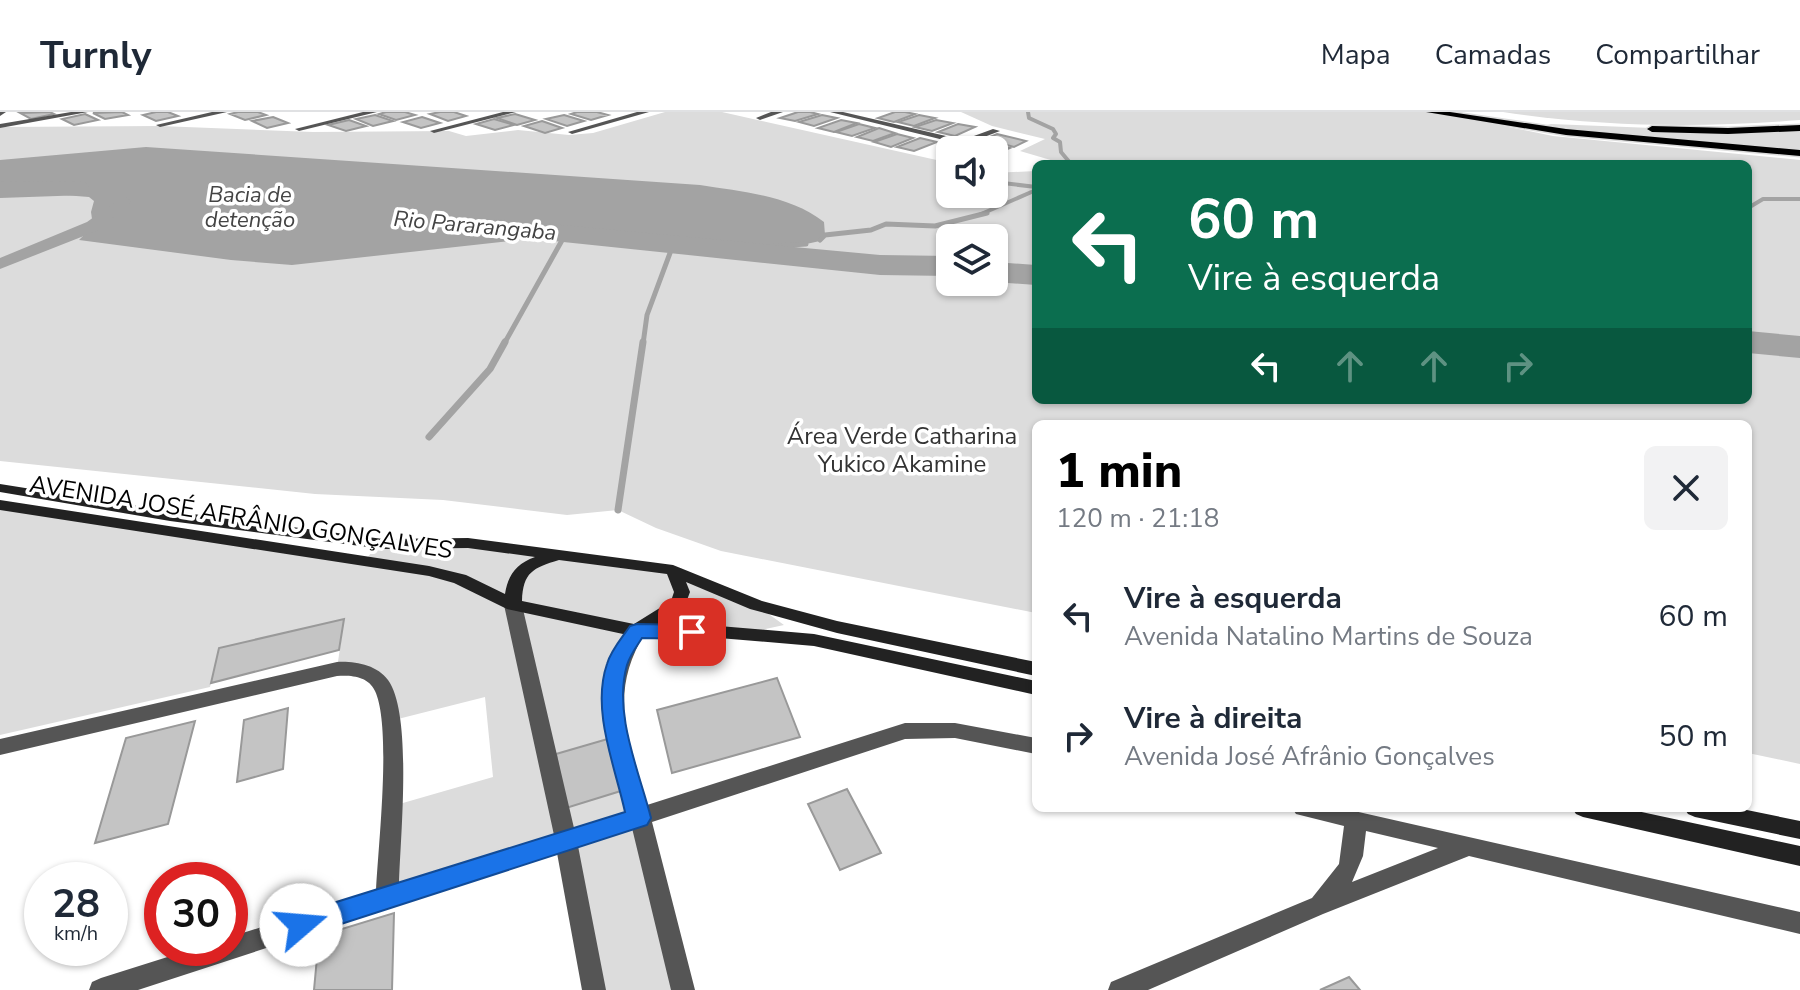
<!DOCTYPE html>
<html lang="pt">
<head>
<meta charset="utf-8">
<style>
  :root { --surface:#fff; --page:#f2f2f3; --text:#1f2937; --muted:#747a83; --line:#e0e1e3; --accent:#000 }
  body { margin:0; font-family:"Nunito Sans",sans-serif; background:var(--page); color:var(--text); height:100vh; display:flex; flex-direction:column; font-size:30px; white-space:nowrap }
  * { box-sizing:border-box; margin:0 }
  p { font-size:26px; color:var(--muted) }
  .icon { flex:none; width:44px; height:44px; fill:none; stroke:currentColor; stroke-width:2; stroke-linecap:round; stroke-linejoin:round }
  .map { position:relative; flex:1; overflow:hidden }
  .details { position:absolute; left:1032px; top:308px; width:720px; height:392px; display:flex; flex-direction:column; background:var(--surface); border-radius:12px; box-shadow:0 2px 6px #0004 }
  .details>* { flex:none }
  .top-card { position:absolute; left:1032px; top:48px; width:720px; height:244px; border-radius:12px; box-shadow:0 2px 6px #0004; background:#0b6e4f; color:#fff; overflow:hidden }
  .tools { position:absolute; left:936px; top:24px; display:grid; gap:16px }
  .tools a { display:grid; place-items:center; width:72px; height:72px; border-radius:12px; background:var(--surface); box-shadow:0 2px 6px #0004; font-size:40px }
  .speed { position:absolute; left:24px; top:750px; display:flex; gap:16px; font-size:40px; font-weight:700; text-align:center }
  .speed>* { display:grid; place-content:center; width:104px; height:104px; border-radius:50%; background:var(--surface); box-shadow:0 2px 6px #0004; line-height:1 }
  .speed small { font-size:20px; font-weight:400 }
  .speed .limit { border:12px solid #d22; background:#fff; color:#111 }
  .pin { position:absolute; display:grid; place-items:center; width:68px; height:68px; color:#fff; margin:-34px; border-radius:16px; box-shadow:0 4px 12px #0006 }
  .me { position:absolute; width:88px; margin:-44px; rotate:72deg; stroke-linejoin:round; filter:drop-shadow(0 0 6px #0008) }
  .turn { display:flex; align-items:center; gap:28px; height:168px; padding:0 24px; font-size:36px }
  .turn .icon { width:104px; height:104px; stroke-width:2.5 }
  .turn b { display:block; font-size:56px; line-height:68px }
  .lanes { display:flex; align-items:center; height:76px; padding:0 24px; background:#0003; justify-content:center; gap:40px; direction:ltr }
  .lanes .off { opacity:.35 }
  .round { display:grid; place-items:center; flex:none; width:84px; height:84px; border-radius:12px; background:var(--page) }
  .overview { display:flex; align-items:center; justify-content:space-between; height:136px; padding:0 24px }
  h1 { font-size:48px; font-weight:800; line-height:60px; color:var(--accent) }
  ul { padding:0; list-style:none }
  li { display:flex; align-items:center; gap:24px; height:120px; padding:0 24px }
  li div { flex:1 }
  li b { display:block; font-size:30px }
  li em { font-style:normal }
  header { display:flex; align-items:center; gap:48px; box-sizing:border-box; height:112px; padding:0 40px; background:var(--surface); border-bottom:2px solid var(--line) }
  header strong { font-size:38px }
  nav { display:flex; gap:44px; margin-inline-start:auto; font-size:28px }
  .map>svg:first-child { display:block }
  .green { fill:#dcdcdc; fill-rule:evenodd }
  .water { fill:#a3a3a3 }
  .lines { fill:none; stroke-linecap:round; stroke-linejoin:round }
  .stream-far2 { stroke:#a3a3a3; stroke-width:4 }
  .stream-far1 { stroke:#a3a3a3; stroke-width:5 }
  .stream { stroke:#a3a3a3; stroke-width:7 }
  .canal { fill:#a3a3a3; fill-rule:evenodd }
  .river { fill:#a3a3a3; fill-rule:evenodd }
  .building { fill:#c4c4c4; stroke:#999; stroke-width:2 }
  .primary-casing { stroke:#dbdbdb; stroke-width:3 }
  .minor { fill:#555; fill-rule:evenodd }
  .secondary { fill:#222; fill-rule:evenodd }
  .primary { fill:#000; fill-rule:evenodd }
  .route { fill:#1a73e8; stroke:#114b97; stroke-width:2 }
  .labels { text-anchor:middle; dominant-baseline:central; stroke-width:7; stroke-linejoin:round; paint-order:stroke }
  .far-water-label { font-size:22px; font-style:italic; fill:#444; stroke:#fff }
  .park-label { font-size:24px; fill:#333; stroke:#fff }
  .street-label { font-size:24px; fill:#000; stroke:#fff }
</style>
</head>
<body>
<header>
<strong>Turnly</strong>
<nav><a>Mapa</a><a>Camadas</a><a>Compartilhar</a></nav>
</header>
<div class="map">
<svg width="1800" height="878" viewBox="0 0 1800 878">
  <rect width="100%" height="100%" fill="#fff"/>
  <!-- green -->
  <g class="green">
    <path d="M665,0H722L950,51V82H994V61L1036,59V288H1748V52H1055L1054,49L1020,39L1045,27L992,14L961,0H1435L1553,24L1800,48V652L1748,641V312H1036V501L721,439L656,416L618,398L567,403L443,388L315,382L0,349V15L160,14L313,20L449,19L466,24L518,18L569,23L593,21ZM950,126H994V170H950Z"/>
    <path d="M1503,0H1800V8C1702,16 1601,15 1503,0Z"/>
    <polygon points="1551,12 1728,19 1800,16 1800,40 1679,32 1547,13"/>
    <polygon points="0,393 367,446 376,435 463,431 673,458 756,493 784,513 743,522 637,519 613,569 683,878 594,878 566,729 387,785 389,695 493,665 485,585 390,609 379,569 337,557 344,507 219,536 210,575 0,623"/>
  </g>
  <!-- water -->
  <path class="water" d="M146,35L700,73C743,80 789,83 824,110L825,123L820,129L797,134L717,138L565,123L292,153L231,148L79,128L93,114L91,100L94,89L89,85L0,78V48Z"/>
  <g class="lines">
    <!-- stream-far2 -->
    <g class="stream-far2">
      <polyline points="1028,0 1029,6 1053,17 1056,22 1053,26 1060,30 1061,40 1071,52"/>
      <polyline points="994,70 1036,75"/>
      <polyline points="1748,96 1763,87 1800,87"/>
      <polyline points="979,103 1036,78"/>
    </g>
    <!-- stream-far1 -->
    <g class="stream-far1">
      <polyline points="820,128 825,123 871,118 886,112 935,114 987,101"/>
      <polyline points="717,138 806,132"/>
      <polyline points="504,232 565,123"/>
      <polyline points="643,232 647,203 673,133"/>
    </g>
    <!-- stream -->
    <g class="stream">
      <polyline points="429,325 490,257 505,230"/>
      <polyline points="618,398 643,230"/>
    </g>
    <!-- canal -->
    <polygon class="canal" points="123,84 131,89 129,92 99,118 0,157 0,146 87,110"/>
    <!-- river -->
    <g class="river">
      <polygon points="76,69 86,71 90,77 86,83 0,86 0,70"/>
      <polygon points="498,107 880,143 950,144 950,164 880,163 487,122 483,116 487,110"/>
      <polygon points="994,150 1036,153 1036,173 994,170"/>
      <polygon points="1748,219 1800,224 1800,246 1748,241"/>
    </g>
  </g>
  <!-- building -->
  <g class="building">
    <polygon points="50,0 54,2 31,7 20,1"/>
    <polygon points="122,0 128,3 105,7 93,1"/>
    <polygon points="156,0 168,0 178,4 156,9 143,3"/>
    <polygon points="238,0 258,0 266,3 245,8 230,2"/>
    <polygon points="386,0 405,0 415,3 396,8 379,2"/>
    <polygon points="440,0 454,0 466,4 448,9 430,2"/>
    <polygon points="577,0 597,0 608,3 591,8 571,2"/>
    <polygon points="798,0 810,0 818,2 795,9 780,6"/>
    <polygon points="895,0 905,0 915,2 894,10 878,6"/>
    <polygon points="85,2 98,8 74,13 62,7"/>
    <polygon points="515,2 535,8 517,13 497,6"/>
    <polygon points="375,3 393,9 373,14 356,7"/>
    <polygon points="564,3 584,9 567,14 546,7"/>
    <polygon points="822,3 837,6 814,14 799,10"/>
    <polygon points="919,3 935,6 914,14 898,10"/>
    <polygon points="273,5 288,11 267,16 252,9"/>
    <polygon points="422,5 440,11 421,16 403,10"/>
    <polygon points="494,7 514,13 495,18 476,12"/>
    <polygon points="349,8 366,14 346,19 328,13"/>
    <polygon points="841,8 857,11 834,20 818,16"/>
    <polygon points="936,8 953,11 932,19 915,15"/>
    <polygon points="542,9 562,16 545,21 524,14"/>
    <polygon points="859,12 875,16 852,24 836,20"/>
    <polygon points="958,12 975,15 955,24 938,20"/>
    <polygon points="879,16 895,21 873,29 857,25"/>
    <polygon points="897,22 913,26 891,35 874,30"/>
    <polygon points="997,22 1026,29 1014,35 985,27"/>
    <polygon points="920,26 937,30 914,39 897,35"/>
    <polygon points="981,28 1010,36 998,41 968,34"/>
    <polygon points="344,507 339,538 211,571 219,536"/>
    <polygon points="777,566 800,625 672,661 657,598"/>
    <polygon points="288,596 283,657 237,670 244,608"/>
    <polygon points="195,609 168,712 95,731 126,626"/>
    <polygon points="611,626 624,678 566,696 556,642"/>
    <polygon points="847,677 881,741 840,758 808,692"/>
    <polygon points="394,801 392,878 314,878 319,824"/>
    <polygon points="1349,865 1360,878 1320,878"/>
  </g>
  <g class="lines">
    <!-- primary casing -->
    <g class="primary-casing">
      <g id="primary">
        <polygon points="1426,0 1450,0 1566,17 1800,38 1800,44 1566,23"/>
        <polygon points="1800,13 1800,19 1728,22 1652,20 1647,17 1652,14 1728,16"/>
      </g>
    </g>
    <!-- minor -->
    <g class="minor">
      <polygon points="0,0 6,0 0,4"/>
      <polygon points="71,0 88,0 0,16 0,12"/>
      <polygon points="212,0 227,0 160,15 156,13"/>
      <polygon points="363,0 377,0 299,19 295,17"/>
      <polygon points="503,0 516,0 434,21 430,19"/>
      <polygon points="637,0 649,0 572,22 568,20"/>
      <polygon points="771,0 783,0 760,8 756,6"/>
      <polygon points="830,0 843,0 963,28 993,17 1000,19 939,42 936,38 956,31"/>
      <path d="M513,487L522,493L574,716L628,699L603,598C604,566 614,542 631,515H643L646,519C606,585 630,625 647,693L905,611H955L1036,626V642L955,626L905,627L652,710L695,878H671L632,716L578,734L606,878H582L557,741L138,878H89L92,870L101,866L196,836H230V825L376,779C378,735 392,615 375,579C368,564 351,563 337,564L0,643V627L337,550C355,549 377,553 388,568C413,602 400,727 399,772L554,723L504,493Z"/>
      <path d="M1292,696H1341L1800,800V822L1469,744L1323,802L1148,878H1108L1111,870L1312,786L1339,752L1344,714L1296,702ZM1366,719L1438,736L1352,770L1363,744Z"/>
    </g>
    <!-- secondary -->
    <g class="secondary">
      <path d="M0,372L170,399L383,427L468,426L673,453L762,489L837,509L1036,550V564L837,521L750,497L686,470L690,480L684,496L658,513L719,514L814,522L1036,569V583L814,534L719,526L637,525L507,497L454,471L429,464L0,398V388L429,454L466,463L505,482C508,463 516,452 535,445L468,436L383,437L170,409L0,380ZM559,448L667,462L674,480L671,489L634,512L522,489C523,460 533,456 559,448Z"/>
      <polygon points="1572,696 1623,696 1800,734 1800,754 1583,705 1576,702"/>
      <polygon points="1684,696 1737,696 1800,709 1800,727 1695,705 1688,702"/>
    </g>
    <!-- primary -->
    <use href="#primary" class="primary"/>
  </g>
  <!-- route -->
  <path class="route" d="M637,512L692,513L702,520L692,527L642,526C637,534 630,543 627,553C613,601 639,659 651,706L647,713L301,825L292,822L288,813L292,805L301,801L625,700C615,654 591,598 607,552C611,538 622,526 630,514Z"/>
  <g class="labels">
    <!-- far-water labels -->
    <g class="far-water-label">
      <text x="250" y="83">Bacia de<tspan x="250" dy="25">detenção</tspan></text>
      <text transform="translate(475 114) rotate(5)">Rio Pararangaba</text>
    </g>
    <!-- park labels -->
    <g class="park-label">
      <text x="902" y="324">Área Verde Catharina<tspan x="902" dy="28">Yukico Akamine</tspan></text>
    </g>
    <!-- street labels -->
    <g class="street-label">
      <text transform="translate(241 405) rotate(9)">AVENIDA JOSÉ AFRÂNIO GONÇALVES</text>
    </g>
  </g>
</svg>
<div class="tools">
<a><svg class="icon" aria-label="sound" viewBox="0 0 24 24"><path d="M4 9h4l5-4v14l-5-4H4zM17 9q2 3 0 6"/></svg></a>
<a><svg class="icon" aria-label="layers" viewBox="0 0 24 24"><path d="M12 4l9 5-9 5-9-5zM3 14l9 5 9-5"/></svg></a>
</div>
<div class="speed"><div>28<small>km/h</small></div><div class="limit">30</div></div>
<div class="pin" style="left:692px;top:520px;background:#d93025"><svg class="icon" aria-label="arrive" viewBox="0 0 24 24"><path d="M6 21V4h12l-3 4 3 4H6"/></svg></div>
<svg class="me" style="left:301px;top:813px" viewBox="-20 -20 40 40"><circle r="19" fill="#fff"/><path d="M0-13L10 11 0 6-10 11z" fill="#1a73e8"/></svg>
<div class="top-card">
<div class="turn"><svg class="icon" aria-label="left" viewBox="0 0 24 24"><path d="M17 20v-9H6M10 6l-5 5 5 5"/></svg><div><b>60 m</b>Vire à esquerda</div></div>
<div class="lanes"><svg class="icon" aria-label="left" viewBox="0 0 24 24"><path d="M17 20v-9H6M10 6l-5 5 5 5"/></svg><svg class="icon off" aria-label="ahead" viewBox="0 0 24 24"><path d="M12 20V5M6 11l6-6 6 6"/></svg><svg class="icon off" aria-label="ahead" viewBox="0 0 24 24"><path d="M12 20V5M6 11l6-6 6 6"/></svg><svg class="icon off" aria-label="right" viewBox="0 0 24 24"><path d="M7 20v-9h11M14 6l5 5-5 5"/></svg></div>
</div>
<section class="details">
<div class="overview"><div><h1>1 min</h1><p>120 m · 21:18</p></div><a class="round"><svg class="icon" aria-label="close" viewBox="0 0 24 24"><path d="M6 6l12 12M18 6L6 18"/></svg></a></div>
<ul>
<li><svg class="icon" aria-label="left" viewBox="0 0 24 24"><path d="M17 20v-9H6M10 6l-5 5 5 5"/></svg><div><b>Vire à esquerda</b><p>Avenida Natalino Martins de Souza</p></div><em>60 m</em></li>
<li><svg class="icon" aria-label="right" viewBox="0 0 24 24"><path d="M7 20v-9h11M14 6l5 5-5 5"/></svg><div><b>Vire à direita</b><p>Avenida José Afrânio Gonçalves</p></div><em>50 m</em></li>
</ul>
</section>
</div>
</body>
</html>
